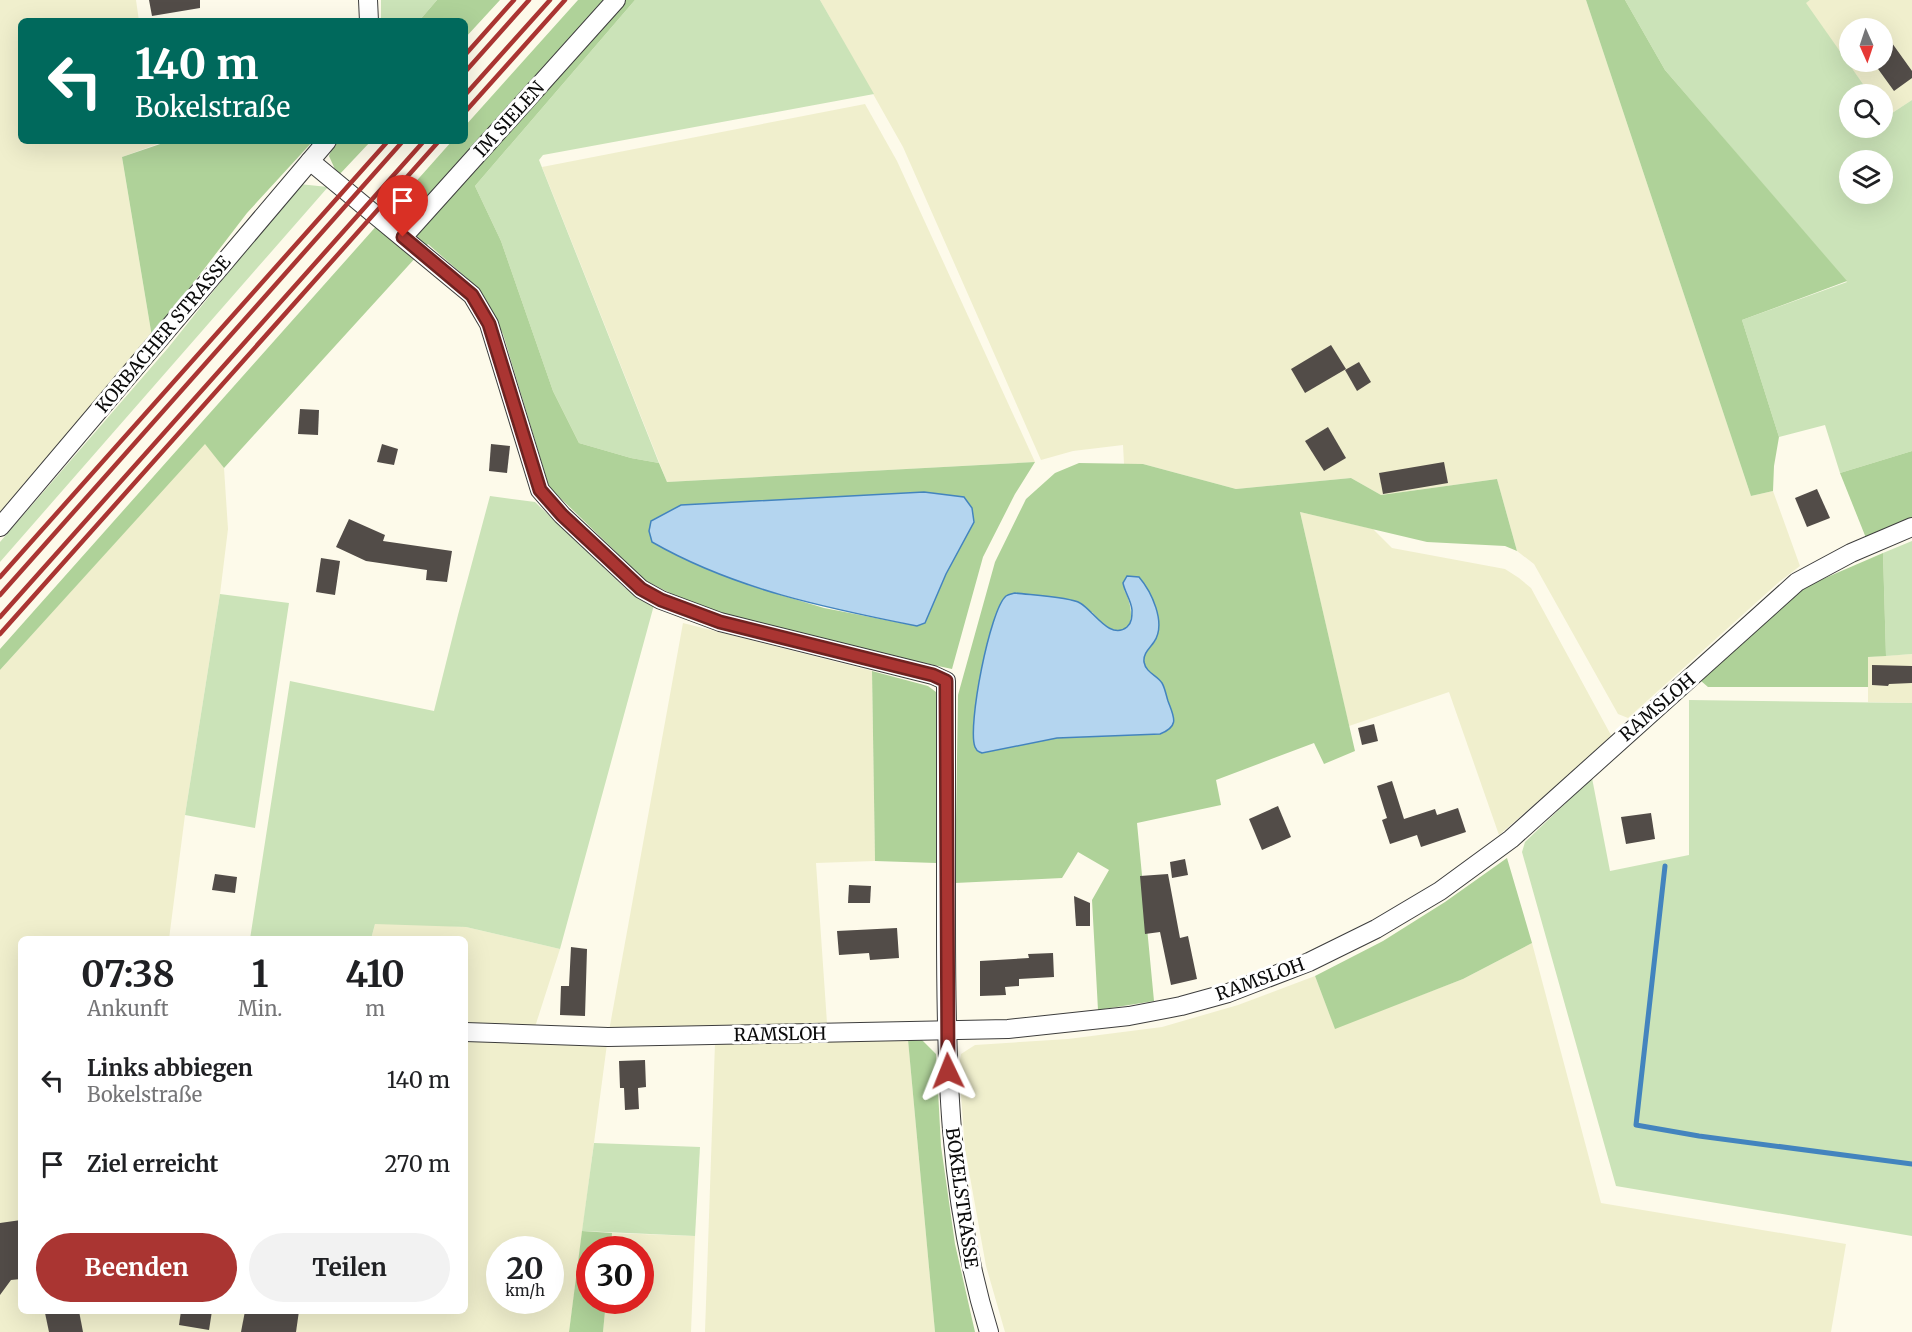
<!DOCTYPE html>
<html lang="de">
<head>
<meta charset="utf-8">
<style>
  :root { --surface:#fff; --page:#f2f2f2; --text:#202124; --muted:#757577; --accent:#aa3532 }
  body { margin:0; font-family:Merriweather,serif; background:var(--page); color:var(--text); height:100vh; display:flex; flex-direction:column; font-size:22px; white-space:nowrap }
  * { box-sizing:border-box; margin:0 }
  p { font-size:20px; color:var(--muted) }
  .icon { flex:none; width:33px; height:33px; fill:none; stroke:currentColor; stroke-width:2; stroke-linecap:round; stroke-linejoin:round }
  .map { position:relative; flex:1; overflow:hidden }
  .side { position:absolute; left:18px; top:936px; width:450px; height:378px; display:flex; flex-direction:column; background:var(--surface); border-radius:9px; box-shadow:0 6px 24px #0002 }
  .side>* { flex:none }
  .guide { position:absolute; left:18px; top:18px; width:450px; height:126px; border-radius:9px; box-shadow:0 6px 24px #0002; background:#00695c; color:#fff; overflow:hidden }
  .needle { width:39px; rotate:177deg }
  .buttons { position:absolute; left:1839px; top:18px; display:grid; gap:12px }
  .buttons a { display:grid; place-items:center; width:54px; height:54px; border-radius:50%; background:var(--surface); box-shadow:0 6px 24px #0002; font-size:30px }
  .speed { position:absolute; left:486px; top:1236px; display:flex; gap:12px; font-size:30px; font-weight:700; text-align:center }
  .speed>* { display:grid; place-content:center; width:78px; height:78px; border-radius:50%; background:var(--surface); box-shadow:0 6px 24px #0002; line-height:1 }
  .speed small { font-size:15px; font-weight:400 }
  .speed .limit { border:9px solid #d22; background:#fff; color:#111 }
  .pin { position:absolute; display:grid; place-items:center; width:51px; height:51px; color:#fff; margin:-62px -26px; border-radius:50% 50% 50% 0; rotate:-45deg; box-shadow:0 0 6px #0007 }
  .pin .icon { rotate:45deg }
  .me { position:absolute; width:66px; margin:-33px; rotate:358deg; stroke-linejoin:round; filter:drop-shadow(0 0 4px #0008) }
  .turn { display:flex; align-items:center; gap:21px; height:126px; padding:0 18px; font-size:27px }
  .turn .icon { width:78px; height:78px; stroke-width:2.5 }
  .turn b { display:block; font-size:42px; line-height:51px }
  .eta { display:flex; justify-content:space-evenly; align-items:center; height:102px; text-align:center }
  .eta b { font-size:36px; font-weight:700; line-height:42px }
  .primary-button { display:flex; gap:12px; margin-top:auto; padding:12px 18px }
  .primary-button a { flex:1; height:69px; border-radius:36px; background:var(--accent); color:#fff; font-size:24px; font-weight:700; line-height:69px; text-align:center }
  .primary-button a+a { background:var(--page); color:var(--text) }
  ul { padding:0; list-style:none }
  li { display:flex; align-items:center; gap:18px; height:84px; padding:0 18px }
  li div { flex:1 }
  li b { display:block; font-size:22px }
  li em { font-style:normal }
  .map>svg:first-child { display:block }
  .farmland { fill:#f0efcd; fill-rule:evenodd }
  .green { fill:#cbe3b8; fill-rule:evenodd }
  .forest { fill:#afd299; fill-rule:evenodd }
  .water { fill:#b4d5ef; stroke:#4384be; stroke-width:1.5 }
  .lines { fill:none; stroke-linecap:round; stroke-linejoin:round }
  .stream { stroke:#4384be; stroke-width:5 }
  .building { fill:#524c48 }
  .minor-casing { stroke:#3d3d3d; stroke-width:20 }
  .minor { stroke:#fff; stroke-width:18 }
  .rail { stroke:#aa3532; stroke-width:4.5 }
  .route-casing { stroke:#6e2220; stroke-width:15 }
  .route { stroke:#aa3532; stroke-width:10 }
  .labels { text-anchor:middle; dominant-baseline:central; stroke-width:6; stroke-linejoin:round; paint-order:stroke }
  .street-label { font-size:18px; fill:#0a0a0a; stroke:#fff }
</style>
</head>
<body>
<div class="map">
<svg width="1912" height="1332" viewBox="0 0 1912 1332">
  <rect width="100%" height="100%" fill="#fdfaea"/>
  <!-- farmland -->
  <g class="farmland">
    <polygon points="0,0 136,0 139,21 21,21 21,141 160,141 160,143 122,157 152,337 0,519"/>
    <polygon points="820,0 1586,0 1751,496 1773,491 1800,566 1779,582 1628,718 1618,714 1534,564 1517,551 1497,479 1381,495 1351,478 1236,489 1143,464 1124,464 1123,445 1073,451 1041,460 903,147"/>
    <path d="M1810,0H1912V100L1886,117L1883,113L1882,94H1870L1805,3ZM1850,28H1882V62H1850Z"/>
    <polygon points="865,104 897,161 1035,462 667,482 542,167"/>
    <path d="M205,443L224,468L228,529L220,594L185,815L169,939H21V1311H465V1038L607,1044L569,1332H0V670ZM500,1250H550V1300H500Z"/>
    <polygon points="1300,512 1373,529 1392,548 1505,569 1519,578 1531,588 1612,737 1499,835 1449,692 1349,726"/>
    <polygon points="683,623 872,671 875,861 816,863 827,1023 609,1031"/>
    <polygon points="1912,654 1912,703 1868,702 1868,657"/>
    <polygon points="403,923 466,927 560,949 534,1030 465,1026 465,939 371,939 375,924"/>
    <polygon points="1532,943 1601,1203 1846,1244 1831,1332 1005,1332 986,1266 965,1149 959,1067 961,1054 975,1045 1068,1039 1162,1027 1238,1005 1315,976 1335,1028 1463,979"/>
    <polygon points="908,1040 935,1332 705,1332 715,1043"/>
    <polygon points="612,1233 695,1236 691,1332 603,1332 606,1301 640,1300 640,1250 611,1249"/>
  </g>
  <!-- green -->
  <g class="green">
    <polygon points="381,0 437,0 419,21 381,21"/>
    <polygon points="635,0 820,0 874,94 543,155 539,160 659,463 631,458 579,443 553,391 501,241 475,186"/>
    <path d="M1625,0H1810L1806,3L1870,94H1850V128H1882L1883,113L1886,117L1912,100V451L1840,473L1825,425L1779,437L1742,320L1847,282L1665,70ZM1850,160H1882V194H1850Z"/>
    <polygon points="299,184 328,187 0,562 0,542 168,348"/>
    <polygon points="490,496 535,502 625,588 654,605 560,949 466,927 375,924 371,939 250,939 290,681 434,711 458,615"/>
    <polygon points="1912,541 1912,654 1886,656 1883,553"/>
    <polygon points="220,594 289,603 255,828 185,815"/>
    <polygon points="1689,700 1912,703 1912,1236 1616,1186 1522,852 1525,842 1592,778 1610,871 1689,855"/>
    <polygon points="594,1143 700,1147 695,1236 582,1231"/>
  </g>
  <!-- forest -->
  <g class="forest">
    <polygon points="437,0 500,0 465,38 465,21 419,21"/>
    <path d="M578,0H635L475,186L501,241L553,391L579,443L631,458L659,463L667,482L1035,462L1015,494L983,557L952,669L772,630L690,603L646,581L549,487L503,334L477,287L428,244L224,468L205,444L0,670V649L452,141H465V126ZM946,574L925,623L917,626L824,608L748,585Z"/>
    <polygon points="1586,0 1625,0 1665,70 1847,281 1742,320 1779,437 1774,466 1773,491 1751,496"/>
    <polygon points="169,141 313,141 247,213 152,337 122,157"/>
    <polygon points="335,141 371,141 338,176 329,156"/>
    <polygon points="1912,451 1912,518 1866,538 1840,473"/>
    <path d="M1079,463L1143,464L1236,489L1351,478L1381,495L1497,479L1517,551L1505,546L1427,542L1300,512L1355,751L1324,764L1314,743L1216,780L1221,805L1137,823L1154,1001L1098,1010L1092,900L1109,870L1078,852L1062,878L955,883L958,695L995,562L1026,499L1055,473ZM1124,590L1158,616L1156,640L1144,655V662L1148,671L1161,682L1160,734L1057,738L982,753L1092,612C1097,618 1102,625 1109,628C1138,640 1133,604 1124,590Z"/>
    <polygon points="1883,553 1886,656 1868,657 1868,687 1708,687 1701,681 1703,675 1802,588"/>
    <polygon points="872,671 928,686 936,692 936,863 875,861"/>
    <polygon points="1507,858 1532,943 1463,979 1335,1029 1315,976 1383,941 1445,902"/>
    <polygon points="921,1039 936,1054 941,1146 955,1244 975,1332 935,1332 908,1040"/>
    <polygon points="582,1231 612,1233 611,1249 590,1250 590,1300 606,1301 603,1332 569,1332"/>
  </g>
  <!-- water -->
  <g class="water">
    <path d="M924,492L964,497L972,508L974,522L946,574L925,623L917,626C826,608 734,589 652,542L649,531L651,521L681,505Z"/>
    <path d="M1127,576L1139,577C1151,591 1167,623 1154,642C1150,648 1143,653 1144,662C1146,673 1157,675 1162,683C1165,688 1166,695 1168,701C1174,717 1180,726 1160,734L1057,738L982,753C978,751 977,752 975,747C967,727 990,609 1006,596C1009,594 1012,594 1015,593C1030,595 1070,597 1080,603C1093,610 1110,641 1127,627C1132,623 1132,616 1132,610C1131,600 1125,593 1123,583Z"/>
  </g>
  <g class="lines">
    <!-- stream -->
    <polyline class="stream" points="1665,866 1636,1125 1699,1136 1912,1164"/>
  </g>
  <!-- building -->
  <g class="building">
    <polygon points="149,0 200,0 200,8 152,16"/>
    <polygon points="1882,29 1912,71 1912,78 1894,91 1873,62 1882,62"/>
    <polygon points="1331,345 1346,369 1305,393 1291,369"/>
    <polygon points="1359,362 1371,382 1357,391 1345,370"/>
    <polygon points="300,409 319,410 318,435 298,434"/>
    <polygon points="1328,427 1346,458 1324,471 1305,441"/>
    <polygon points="382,444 398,449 394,465 377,462"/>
    <polygon points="491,444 510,446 507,473 489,471"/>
    <polygon points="1444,462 1448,483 1383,494 1379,473"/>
    <polygon points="1817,489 1830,518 1807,527 1795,498"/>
    <polygon points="349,519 385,535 383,541 452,551 447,582 426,580 427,570 366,561 336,547"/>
    <polygon points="321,558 340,561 335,595 316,592"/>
    <polygon points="1872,665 1912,666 1912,683 1889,684 1888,686 1872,685"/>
    <polygon points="1374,724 1378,741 1362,745 1358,728"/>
    <polygon points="1392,781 1404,819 1435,809 1437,815 1458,808 1466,832 1421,847 1417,835 1390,844 1382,820 1387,818 1377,786"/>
    <polygon points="1278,806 1291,837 1262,850 1249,819"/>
    <polygon points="1651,813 1655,839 1626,844 1621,817"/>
    <polygon points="1185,859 1188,875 1172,878 1170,862"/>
    <polygon points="215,874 237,877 235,893 212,890"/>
    <polygon points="1168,874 1180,938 1188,936 1197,979 1171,985 1160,932 1145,934 1140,876"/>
    <polygon points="849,885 871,886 870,903 848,903"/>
    <polygon points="1074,896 1090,903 1090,926 1076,926"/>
    <polygon points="897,928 899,958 870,960 869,953 839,955 837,931"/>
    <polygon points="571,947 587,949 585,1016 560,1015 561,986 569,986"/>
    <polygon points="1053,953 1054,977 1019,979 1019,986 1005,987 1006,995 980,996 980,961 1029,958 1028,954"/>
    <polygon points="645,1060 646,1087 638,1088 639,1109 625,1110 624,1088 620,1088 619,1061"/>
    <polygon points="21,1220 21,1279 11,1280 0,1295 0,1223"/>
    <polygon points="54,1311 79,1311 83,1332 49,1332 45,1313"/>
    <polygon points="181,1311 212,1311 209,1330 179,1325"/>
    <polygon points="245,1311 299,1311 296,1332 241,1332"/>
  </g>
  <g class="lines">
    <!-- minor casing -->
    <g class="minor-casing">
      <g id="minor">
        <polyline points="368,0 369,21"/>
        <path d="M310,161L472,295L489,324L540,490L562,515L641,589L661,600L720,622L933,675L946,681C946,763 946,845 946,927C946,1064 948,1200 989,1332"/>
        <polyline points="403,237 616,0"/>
        <polyline points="0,527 327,141"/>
        <polyline points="465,1032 608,1037 1008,1029 1129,1016 1181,1006 1228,993 1309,962 1376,929 1440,891 1511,839 1797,582 1851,553 1912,527"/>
      </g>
    </g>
    <!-- minor -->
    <use href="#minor" class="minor"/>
    <!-- rail -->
    <g class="rail">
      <polyline points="465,55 514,0"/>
      <polyline points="465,72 529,0"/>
      <polyline points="465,95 550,0"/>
      <polyline points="465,112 565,0"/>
      <polyline points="0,577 388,141"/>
      <polyline points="0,595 403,141"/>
      <polyline points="0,617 424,141"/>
      <polyline points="0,634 439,141"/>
    </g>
  </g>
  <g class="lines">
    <!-- route casing -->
    <g class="route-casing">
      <polyline id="route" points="403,237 472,295 489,324 540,490 562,515 641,589 661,600 720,622 933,675 946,681 948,1071"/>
    </g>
    <!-- route -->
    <use href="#route" class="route"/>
  </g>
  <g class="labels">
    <!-- street labels -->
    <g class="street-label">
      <text transform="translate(509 119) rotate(-48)">IM SIELEN</text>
      <text transform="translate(163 334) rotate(-50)">KORBACHER STRASSE</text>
      <text transform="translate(1657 707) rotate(-41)">RAMSLOH</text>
      <text transform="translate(1260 979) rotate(-20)">RAMSLOH</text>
      <text transform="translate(780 1034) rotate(-1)">RAMSLOH</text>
      <text transform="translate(962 1198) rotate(82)">BOKELSTRASSE</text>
    </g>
  </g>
</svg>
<div class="buttons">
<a><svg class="needle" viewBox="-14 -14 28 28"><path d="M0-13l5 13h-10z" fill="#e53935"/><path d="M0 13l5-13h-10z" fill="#757577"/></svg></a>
<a><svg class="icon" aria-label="search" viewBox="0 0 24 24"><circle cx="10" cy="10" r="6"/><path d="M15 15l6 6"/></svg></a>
<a><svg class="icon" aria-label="layers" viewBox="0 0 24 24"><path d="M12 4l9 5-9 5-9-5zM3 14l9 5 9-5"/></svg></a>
</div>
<div class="speed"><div>20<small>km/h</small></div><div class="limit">30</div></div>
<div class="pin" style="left:403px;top:237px;background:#d93025"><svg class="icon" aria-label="arrive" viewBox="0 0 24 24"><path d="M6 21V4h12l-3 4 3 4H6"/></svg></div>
<svg class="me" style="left:948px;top:1071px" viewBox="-20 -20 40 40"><path d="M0-17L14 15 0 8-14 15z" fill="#aa3532" stroke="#fff" stroke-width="4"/></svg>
<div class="guide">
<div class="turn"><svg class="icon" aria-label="left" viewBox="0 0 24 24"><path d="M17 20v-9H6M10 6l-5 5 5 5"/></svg><div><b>140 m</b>Bokelstraße</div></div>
</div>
<section class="side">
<div class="eta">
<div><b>07:38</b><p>Ankunft</p></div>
<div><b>1</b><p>Min.</p></div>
<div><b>410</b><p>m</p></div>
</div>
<ul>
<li><svg class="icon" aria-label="left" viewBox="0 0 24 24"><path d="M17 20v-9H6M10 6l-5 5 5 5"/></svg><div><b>Links abbiegen</b><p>Bokelstraße</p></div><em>140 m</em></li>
<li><svg class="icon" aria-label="arrive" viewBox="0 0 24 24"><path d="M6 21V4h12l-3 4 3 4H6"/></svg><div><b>Ziel erreicht</b></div><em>270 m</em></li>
</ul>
<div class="primary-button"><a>Beenden</a><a>Teilen</a></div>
</section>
</div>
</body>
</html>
